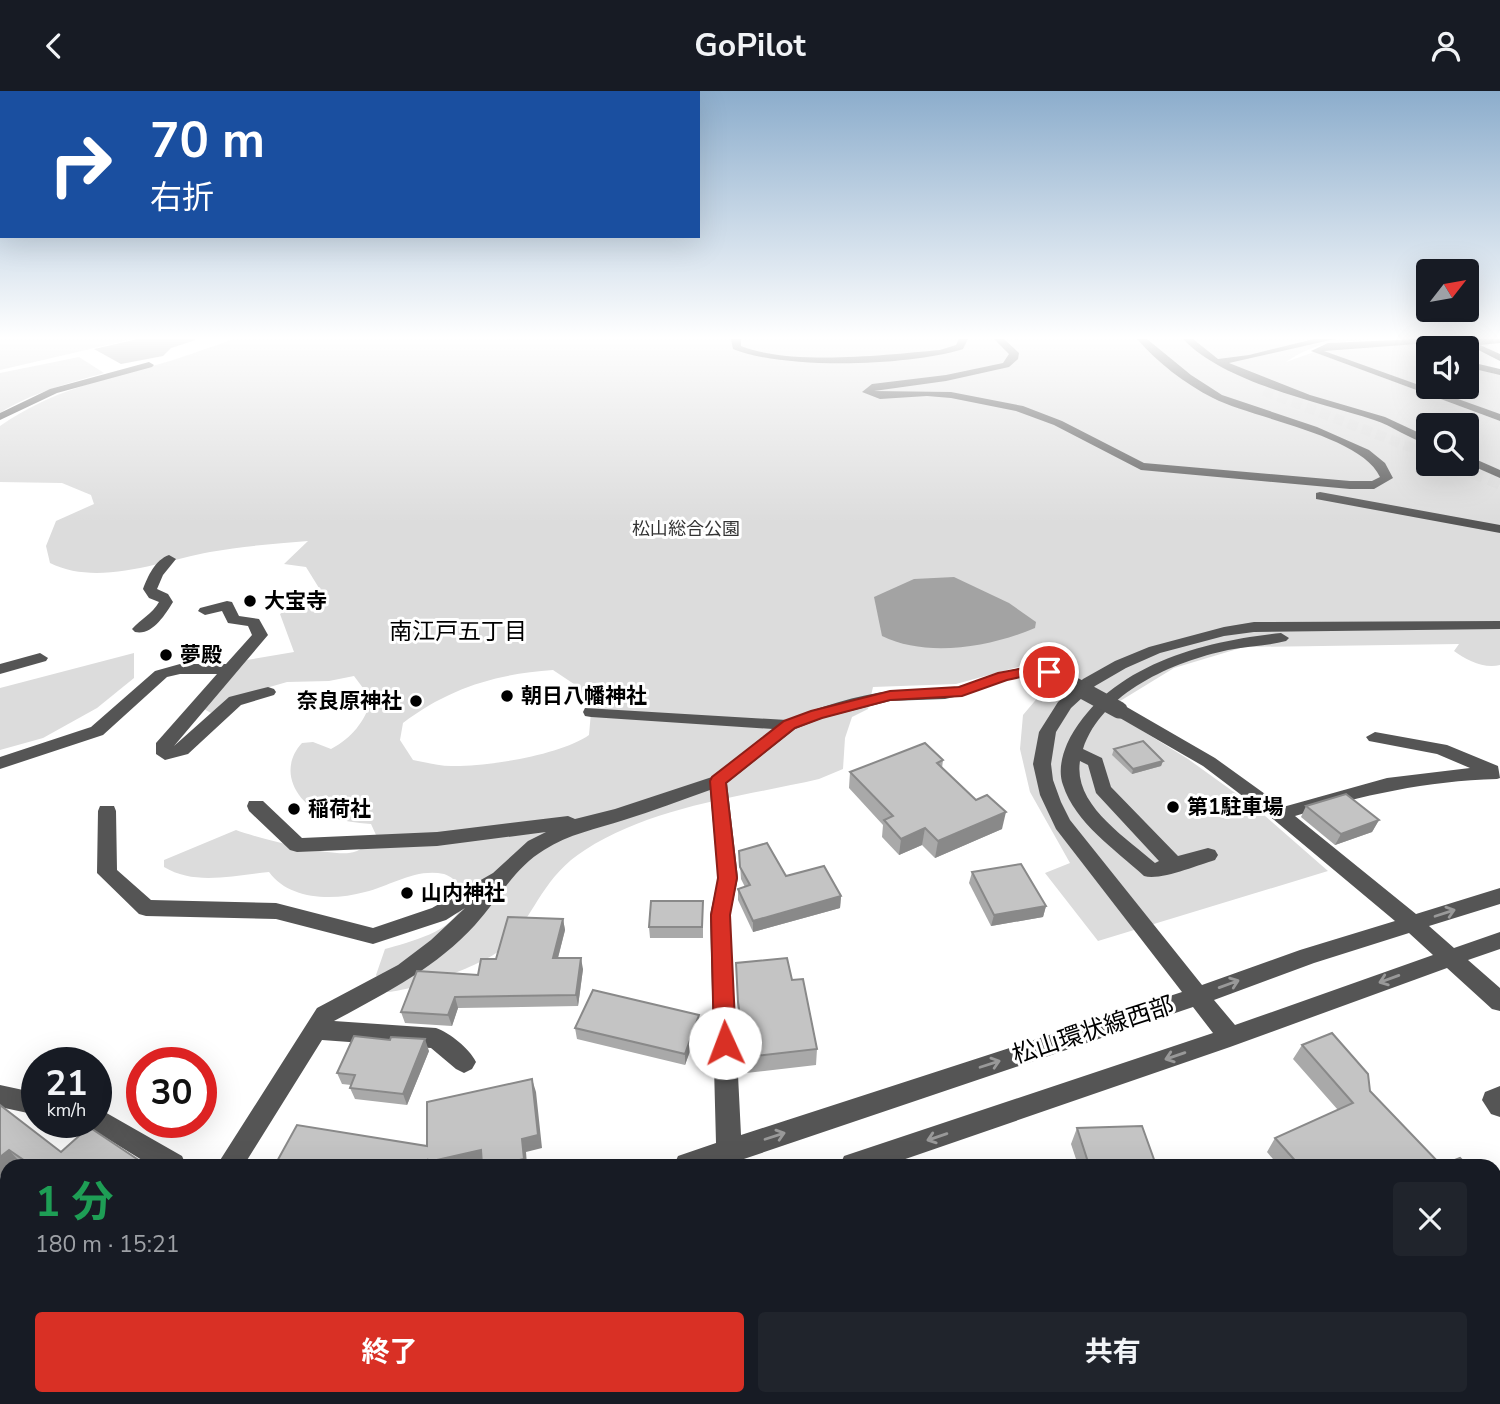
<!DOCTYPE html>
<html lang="ja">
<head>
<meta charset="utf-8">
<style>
  :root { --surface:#171b24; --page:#20242c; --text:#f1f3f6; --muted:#9ea1a6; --accent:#d93025 }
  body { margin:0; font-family:"Nunito Sans","Noto Sans JP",sans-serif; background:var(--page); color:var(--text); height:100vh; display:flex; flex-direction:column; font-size:26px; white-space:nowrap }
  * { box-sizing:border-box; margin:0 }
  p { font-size:23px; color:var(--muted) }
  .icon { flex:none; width:38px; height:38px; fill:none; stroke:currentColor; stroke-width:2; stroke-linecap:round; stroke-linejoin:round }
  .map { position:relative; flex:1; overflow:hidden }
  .drawer { position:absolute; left:0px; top:1068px; width:1502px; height:247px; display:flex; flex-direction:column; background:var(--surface); border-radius:21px 21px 0 0; box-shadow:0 7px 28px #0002 }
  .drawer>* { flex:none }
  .guide { position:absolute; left:0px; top:0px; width:700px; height:147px; box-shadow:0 7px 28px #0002; background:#1a4fa0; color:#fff; overflow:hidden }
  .needle { width:46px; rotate:59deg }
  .buttons { position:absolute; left:1416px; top:168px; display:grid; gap:14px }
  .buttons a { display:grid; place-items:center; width:63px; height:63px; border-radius:7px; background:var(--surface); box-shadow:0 7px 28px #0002; font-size:35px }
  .speed { position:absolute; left:21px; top:956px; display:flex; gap:14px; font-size:35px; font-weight:700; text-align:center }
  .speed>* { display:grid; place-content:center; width:91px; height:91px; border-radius:50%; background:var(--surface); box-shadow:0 7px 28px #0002; line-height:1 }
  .speed small { font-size:18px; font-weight:400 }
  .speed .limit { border:10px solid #d22; background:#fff; color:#111 }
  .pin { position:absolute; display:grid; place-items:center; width:60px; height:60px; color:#fff; margin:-30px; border:4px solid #fff; border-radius:50%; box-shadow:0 2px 7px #0007 }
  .me { position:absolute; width:77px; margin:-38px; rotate:358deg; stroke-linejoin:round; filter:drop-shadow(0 0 5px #0008) }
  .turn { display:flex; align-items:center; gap:24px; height:147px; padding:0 35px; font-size:32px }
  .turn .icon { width:91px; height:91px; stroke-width:2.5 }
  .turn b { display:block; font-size:49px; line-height:60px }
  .round { display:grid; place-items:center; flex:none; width:74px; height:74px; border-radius:7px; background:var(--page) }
  .overview { display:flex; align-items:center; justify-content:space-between; height:119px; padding:0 35px }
  h1 { font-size:42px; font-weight:700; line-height:52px; color:#1e9e55 }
  .button { display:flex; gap:14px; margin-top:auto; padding:14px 35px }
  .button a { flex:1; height:80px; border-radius:7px; background:var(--accent); color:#fff; font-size:28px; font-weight:700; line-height:80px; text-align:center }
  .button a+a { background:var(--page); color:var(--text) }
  header { display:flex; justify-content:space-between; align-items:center; height:91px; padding:0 35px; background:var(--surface); font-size:32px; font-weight:700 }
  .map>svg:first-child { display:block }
  .green { fill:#dcdcdc; fill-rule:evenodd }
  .water { fill:#a3a3a3 }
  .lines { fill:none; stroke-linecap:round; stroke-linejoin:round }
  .minor-tunnel-far1 { stroke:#d9d9d9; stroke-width:10; stroke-dasharray:10 5; stroke-linecap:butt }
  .minor-tunnel { stroke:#d9d9d9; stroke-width:13; stroke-dasharray:13 7; stroke-linecap:butt }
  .minor { fill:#555; fill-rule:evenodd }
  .minor-bridge { stroke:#555; stroke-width:17 }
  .wall { fill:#a9a9a9 }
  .shaded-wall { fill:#898989 }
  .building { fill:#c4c4c4; stroke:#898989; stroke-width:2 }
  .oneway { stroke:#999 }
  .route { fill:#d93025; stroke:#8d1f18; stroke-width:2 }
  .poi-dot { fill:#000; stroke:#fff; stroke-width:2.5 }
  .labels { text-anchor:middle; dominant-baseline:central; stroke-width:6; stroke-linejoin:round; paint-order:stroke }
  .far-park-label { font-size:18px; fill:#333; stroke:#fff }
  .poi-label { font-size:21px; font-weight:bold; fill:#000; stroke:#fff; text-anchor:start }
  .neighbourhood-label { font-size:23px; fill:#000; stroke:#fff }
  .near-street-label { font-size:24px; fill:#000; stroke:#fff }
</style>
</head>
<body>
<header><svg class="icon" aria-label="back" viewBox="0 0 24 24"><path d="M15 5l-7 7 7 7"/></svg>GoPilot<svg class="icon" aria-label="person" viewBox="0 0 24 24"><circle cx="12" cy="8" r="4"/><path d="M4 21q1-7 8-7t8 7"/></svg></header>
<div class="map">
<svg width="1500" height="1313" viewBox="0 0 1500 1313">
  <rect width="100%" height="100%" fill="#fff"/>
  <!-- green -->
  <g class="green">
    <polygon points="0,248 133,248 0,279"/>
    <path d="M233,248H1374C1335,252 1319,249 1286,271L1314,261L1500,330V574C1484,578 1466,569 1454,560L1459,553L1244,556L1174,577L1107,618L1188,668L1256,717L1328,780L1098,850L1045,782L1070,772L1030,701L1020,658L1023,624L1061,579L1040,570L956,593L873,596L868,618L852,626L845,647L843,678L819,688C741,706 653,715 585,759C542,786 536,823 504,856C487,873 410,901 386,901L376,884L385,858C409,851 454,841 462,813C464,808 462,800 462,795C456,791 451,785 444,783C415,777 391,795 365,801C333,810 289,809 269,781C234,784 195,795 164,776V769L236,739C257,747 328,765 349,762C360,761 370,752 376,744L371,733C356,732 342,730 328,725C296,714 277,679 302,652L313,651L331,658C353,646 363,632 372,609L354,585L329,590L287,591L232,607L211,622L204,618L247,569L294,561L280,523L319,497L306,476L284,473L308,450C275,453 242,455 210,461C161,470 98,496 50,472L46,455L56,430L94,413L91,404L62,392L0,391V335C53,299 96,291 156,274C182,267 208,257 233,248ZM1428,334H1466V373H1428ZM553,579L574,593L591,621L589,644C561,664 486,676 451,675C439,675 425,671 413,669L400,649L403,632C449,597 496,583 553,579Z"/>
    <polygon points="1415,251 1428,258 1428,296 1466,296 1467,274 1500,283 1500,324 1323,261 1324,258"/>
    <path d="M79,266L104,282C69,292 31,302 0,322V282Z"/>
    <polygon points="134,562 134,587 97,617 43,647 0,659 0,597"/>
  </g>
  <!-- water -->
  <g class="water">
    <polygon points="138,248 194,248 196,249 171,257 163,265 121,273 94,258"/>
    <path d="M954,486L1009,512L1036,531L1035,537C990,556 927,567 882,545L874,506L914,488Z"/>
  </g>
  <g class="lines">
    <!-- minor-tunnel-far1 -->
    <polyline class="minor-tunnel-far1" points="1264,300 1428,363"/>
    <!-- minor-tunnel -->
    <polyline class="minor-tunnel" points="1452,373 1500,392"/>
    <!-- minor -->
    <g class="minor">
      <path d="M731,248H741V255C792,275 884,264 940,259L956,254L959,248H968L963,258C909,275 785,279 733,258Z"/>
      <path d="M994,248H1004L1019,262L1018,268L1009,276L946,290L874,300L951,301L1023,315L1062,330L1144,372L1350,390H1372L1380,386C1361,344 1254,328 1213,307C1185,293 1157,271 1137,248H1147L1191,284L1222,304L1317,336L1369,359L1385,372L1393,387L1374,398H1350L1141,379L1054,334L1016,320L951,307L927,305L880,308L862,301L872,293L946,284L1003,272L1009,263Z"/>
      <path d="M1183,248H1193L1218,268L1249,264L1314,248H1335L1229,272L1310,304L1385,326L1428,346V353C1409,348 1393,335 1374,329C1316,310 1225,292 1183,248Z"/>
      <polygon points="1420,248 1420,252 1417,253 1324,260 1500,323 1500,330 1311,260 1328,252"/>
      <polygon points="1457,248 1500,248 1500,252 1480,254 1500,263 1500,270"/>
      <polygon points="1466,270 1500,278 1500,284 1466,276"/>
      <polygon points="149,271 154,274 152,276 57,302 0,329 0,322 50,298"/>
      <polygon points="1466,364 1500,379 1500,387 1466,372"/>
      <polygon points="1320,401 1500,434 1500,442 1316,408 1316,402"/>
      <path d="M169,464L176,468L163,484L157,498L168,503L173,511C165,524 152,545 135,541L132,538C141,528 152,523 159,511L149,507L143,498C148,485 155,469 169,464Z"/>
      <polygon points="227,510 232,511 239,525 259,528 268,544 174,655 229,606 268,596 274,598 276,601 274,604 241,614 188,663 165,669 156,663 156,652 217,583 180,583 167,586 103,644 0,678 0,666 91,636 155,580 180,573 226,573 252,544 248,535 228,532 222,520 205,524 198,520 200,517"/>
      <path d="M1500,530V538L1254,541L1224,545L1160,562L1126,577L1095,595L1071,617L1056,641L1051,673L1053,689L1061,711L1070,729L1202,894L1300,859L1395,830L1273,728L1203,675L1113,623L1111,619L1113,615H1125L1215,667L1283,716L1387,687L1470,677L1437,663L1369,650L1366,646L1375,641L1447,654L1498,675L1500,687L1497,688C1427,690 1362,704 1295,725L1416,823L1500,797V813L1429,835L1454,857L1500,841V858L1468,869L1500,897V920L1492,918L1447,877L1230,956L888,1074H840L844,1065L1213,942L1193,916L729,1073L674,1074L678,1065L716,1052L710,824L718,787L710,699C681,709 653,720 624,729C596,738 569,743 544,759C514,777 498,809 475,834C436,877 384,903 334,930L436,937C450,942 469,957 476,971L472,978L464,982L456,978L431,957L322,949L244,1074H217L317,917L398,874L431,849L465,817L446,829L373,853L276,828L146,825L139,823L97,782L98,720L100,715H114L116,720L117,779L151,809L276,812L373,837L432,817L493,782L528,750L546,741L437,755L297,761L290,759L249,720L247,715L249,710H263L302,747L437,741L568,725L575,728L615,718L712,686L773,638L591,626L585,625L583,621L585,617L787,629C819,616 857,604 891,600C913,598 935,601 956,596C989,589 1019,569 1055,578L1057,581L1055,584H1035L1007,589L968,603L945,608L890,610L823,627L795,638L727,692L738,787L730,824L741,1044L1182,901L1056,738L1040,704L1033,673L1039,641L1058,611L1083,588L1115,570L1149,556L1224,536L1254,531ZM1409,842L1433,864L1235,934L1214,909L1314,872Z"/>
      <path d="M1281,542L1289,547L1286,550C1267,555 1247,555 1228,559C1173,571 1102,601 1083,658L1102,667L1111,696L1178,765L1208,757L1215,759L1218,764L1215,769C1198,774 1160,790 1144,785C1116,759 1075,732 1063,694C1058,680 1062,665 1067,653C1104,576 1201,550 1281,542ZM1080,670L1088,674L1096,702L1159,770L1155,772C1126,746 1073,714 1080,670Z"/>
      <polygon points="40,562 48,567 46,570 0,583 0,573"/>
      <polygon points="0,994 37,1002 37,1024 0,1016"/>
      <polygon points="1500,995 1500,1026 1491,1023 1482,1009 1485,1001"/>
      <polygon points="96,1016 182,1065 186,1074 150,1074 87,1035 85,1031 96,1031"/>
      <polygon points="7,1302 7,1307 47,1307 45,1313 3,1313"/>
      <polygon points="178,1307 220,1307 218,1313 176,1313"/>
    </g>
    <!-- minor-bridge -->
    <polyline class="minor-bridge" points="1049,581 1119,619"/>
  </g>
  <!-- wall -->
  <g class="wall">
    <polygon points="1114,658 1163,670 1161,675 1132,683 1112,664"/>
    <polygon points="943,669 942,677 1002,738 935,767 922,754 899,764 882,746 883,734 849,697 850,681"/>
    <polygon points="1306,715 1379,729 1372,741 1335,754 1301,726"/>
    <polygon points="739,760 786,785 841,805 840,817 753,841 738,809 738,798 745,796 741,788"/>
    <polygon points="972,781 1046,815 1043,826 991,835 969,792"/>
    <polygon points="703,810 703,847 650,847 649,836"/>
    <polygon points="563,828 565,839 558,867 583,878 578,915 458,917 452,935 405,932 401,921 478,884 496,868"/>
    <polygon points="736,872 792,889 817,958 816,974 746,982 738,928"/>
    <polygon points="699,935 685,974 577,948 575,937"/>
    <polygon points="390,949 429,960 407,1014 355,1008 350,997 351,994 342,993 337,982"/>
    <polygon points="1302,954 1370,1000 1441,1074 1278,1074 1267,1061 1275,1047 1338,1019 1293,968"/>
    <polygon points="0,1014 61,1061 146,1074 26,1074 18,1069 12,1074"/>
    <polygon points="1077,1037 1156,1074 1078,1074 1071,1053"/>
    <polygon points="1500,1160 1500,1206 1494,1200 1494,1162"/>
    <polygon points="1500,1273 1500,1295 1494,1288 1494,1278"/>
  </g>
  <!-- shaded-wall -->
  <g class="shaded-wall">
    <polygon points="1163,670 1161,675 1132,683 1133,678"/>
    <polygon points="1006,721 1002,738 935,767 938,750"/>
    <polygon points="1379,729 1372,741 1335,754 1341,743"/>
    <polygon points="925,737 922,754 899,764 901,748"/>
    <polygon points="841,805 840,817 753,841 753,830"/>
    <polygon points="1046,815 1043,826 991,835 994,824"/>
    <polygon points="563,828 565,839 555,878 553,867"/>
    <polygon points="581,867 583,878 578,915 576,904"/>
    <polygon points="455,906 458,917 452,935 448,924"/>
    <polygon points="699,924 699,935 685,974 685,963"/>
    <polygon points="425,948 429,960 407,1014 403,1003"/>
    <polygon points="532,988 536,1001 542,1057 526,1061 527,1074 497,1074 522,1048"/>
    <polygon points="9,1059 18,1069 12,1074 7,1074 7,1079 0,1085 0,1066"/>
    <polygon points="481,1059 485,1072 476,1074 425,1074 428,1068"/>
    <polygon points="7,1183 7,1203 0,1210 0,1190"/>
  </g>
  <!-- building -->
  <g class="building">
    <polygon points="1143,650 1163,670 1133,678 1114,658"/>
    <polygon points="925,652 943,669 937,672 976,709 987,704 1006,721 938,750 925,737 901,748 884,729 893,725 850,681"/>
    <polygon points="1346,703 1379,729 1341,743 1306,715"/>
    <polygon points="767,752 786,785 824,775 841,805 753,830 738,798 750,794 740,776 739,760"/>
    <polygon points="1021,773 1046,815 994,824 972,781"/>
    <polygon points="651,810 703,810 702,836 649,836"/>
    <polygon points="508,826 563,828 553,867 581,867 576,904 455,906 448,924 401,921 417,880 478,884 481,868 496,868"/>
    <polygon points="787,867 792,889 803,888 817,958 746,966 738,911 736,872"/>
    <polygon points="593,899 699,924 685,963 575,937"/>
    <polygon points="1332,942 1368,983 1370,1000 1441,1074 1376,1074 1374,1073 1370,1074 1299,1074 1275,1047 1353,1012 1302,954"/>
    <polygon points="354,945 390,949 391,946 425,948 403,1003 350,997 355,984 337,982"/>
    <polygon points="532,988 538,1044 522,1048 524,1068 497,1074 482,1074 481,1059 428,1071 428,1068 425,1074 275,1074 297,1034 427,1055 427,1011"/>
    <polygon points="0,1014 61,1061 89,1036 146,1074 31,1074 9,1059 0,1066"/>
    <polygon points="1142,1035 1156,1074 1089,1074 1077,1037"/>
    <polygon points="1460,1067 1467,1074 1442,1074"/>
    <polygon points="0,1113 7,1118 7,1183 0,1190"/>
    <polygon points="1500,1160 1500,1184 1494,1178 1494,1162"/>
    <polygon points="697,1307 776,1307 790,1313 695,1313"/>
  </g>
  <!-- one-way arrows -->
  <defs><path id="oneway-shaft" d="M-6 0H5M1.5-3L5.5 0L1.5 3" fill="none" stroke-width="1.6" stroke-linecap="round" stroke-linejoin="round" transform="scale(1.75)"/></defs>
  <g class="oneway">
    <use href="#oneway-shaft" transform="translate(1445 822) rotate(-18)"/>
    <use href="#oneway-shaft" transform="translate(1389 888) rotate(160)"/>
    <use href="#oneway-shaft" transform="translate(1229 893) rotate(-20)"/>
    <use href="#oneway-shaft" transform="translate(1175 965) rotate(161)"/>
    <use href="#oneway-shaft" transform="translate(990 973) rotate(-18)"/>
    <use href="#oneway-shaft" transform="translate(775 1045) rotate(-18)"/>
    <use href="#oneway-shaft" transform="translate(937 1046) rotate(161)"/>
  </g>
  <!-- sky -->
  <linearGradient id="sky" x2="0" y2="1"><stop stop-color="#8cadcc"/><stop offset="0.57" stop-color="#fff"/><stop offset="1" stop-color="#fff" stop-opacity="0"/></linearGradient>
  <rect width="1500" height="432" fill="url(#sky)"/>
  <!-- route -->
  <polygon class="route" points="1035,575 1054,578 1057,581 1049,585 1035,583 1007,589 962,605 890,609 822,627 795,637 726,692 737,787 730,824 736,952 732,958 725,961 717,958 714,952 711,824 718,787 710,690 712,686 784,630 811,620 890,600 959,596 998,582"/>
  <!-- markers -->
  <g class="poi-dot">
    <circle cx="250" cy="510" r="7"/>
    <circle cx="166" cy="564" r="7"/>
    <circle cx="507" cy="605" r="7"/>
    <circle cx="416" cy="610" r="7"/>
    <circle cx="1173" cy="716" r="7"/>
    <circle cx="294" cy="718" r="7"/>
    <circle cx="407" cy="802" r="7"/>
  </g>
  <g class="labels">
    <!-- far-park labels -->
    <g class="far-park-label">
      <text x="686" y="438">松山総合公園</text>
    </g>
    <!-- poi labels -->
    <g class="poi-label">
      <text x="264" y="510">大宝寺</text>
      <text x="180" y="564">夢殿</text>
      <text x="521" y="605">朝日八幡神社</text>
      <text x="402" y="610" text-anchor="end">奈良原神社</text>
      <text x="1187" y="716">第1駐車場</text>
      <text x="308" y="718">稲荷社</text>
      <text x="421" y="802">山内神社</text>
    </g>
    <!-- neighbourhood labels -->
    <g class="neighbourhood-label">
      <text x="458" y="540">南江戸五丁目</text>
    </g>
    <!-- near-street labels -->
    <g class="near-street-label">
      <text transform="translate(1093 939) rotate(-18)">松山環状線西部</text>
    </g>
  </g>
</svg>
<div class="buttons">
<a><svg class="needle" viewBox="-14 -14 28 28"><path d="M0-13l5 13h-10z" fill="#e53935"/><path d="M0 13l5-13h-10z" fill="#9ea1a6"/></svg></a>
<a><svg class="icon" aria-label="sound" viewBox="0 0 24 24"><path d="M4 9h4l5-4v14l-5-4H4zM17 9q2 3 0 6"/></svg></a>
<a><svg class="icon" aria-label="search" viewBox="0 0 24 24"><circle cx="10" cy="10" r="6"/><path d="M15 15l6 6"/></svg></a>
</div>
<div class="speed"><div>21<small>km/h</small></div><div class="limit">30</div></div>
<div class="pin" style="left:1049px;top:581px;background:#d93025"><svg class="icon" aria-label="arrive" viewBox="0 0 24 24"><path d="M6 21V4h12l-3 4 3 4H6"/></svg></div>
<svg class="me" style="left:725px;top:952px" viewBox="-20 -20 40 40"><circle r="19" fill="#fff"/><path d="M0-13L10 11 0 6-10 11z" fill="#d93025"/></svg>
<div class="guide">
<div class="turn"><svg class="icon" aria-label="right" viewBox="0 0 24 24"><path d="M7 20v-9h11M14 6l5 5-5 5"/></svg><div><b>70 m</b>右折</div></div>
</div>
<section class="drawer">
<div class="overview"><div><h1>1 分</h1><p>180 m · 15:21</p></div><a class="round"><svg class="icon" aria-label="close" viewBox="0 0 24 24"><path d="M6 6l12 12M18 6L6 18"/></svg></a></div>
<div class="button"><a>終了</a><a>共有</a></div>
</section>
</div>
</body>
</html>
